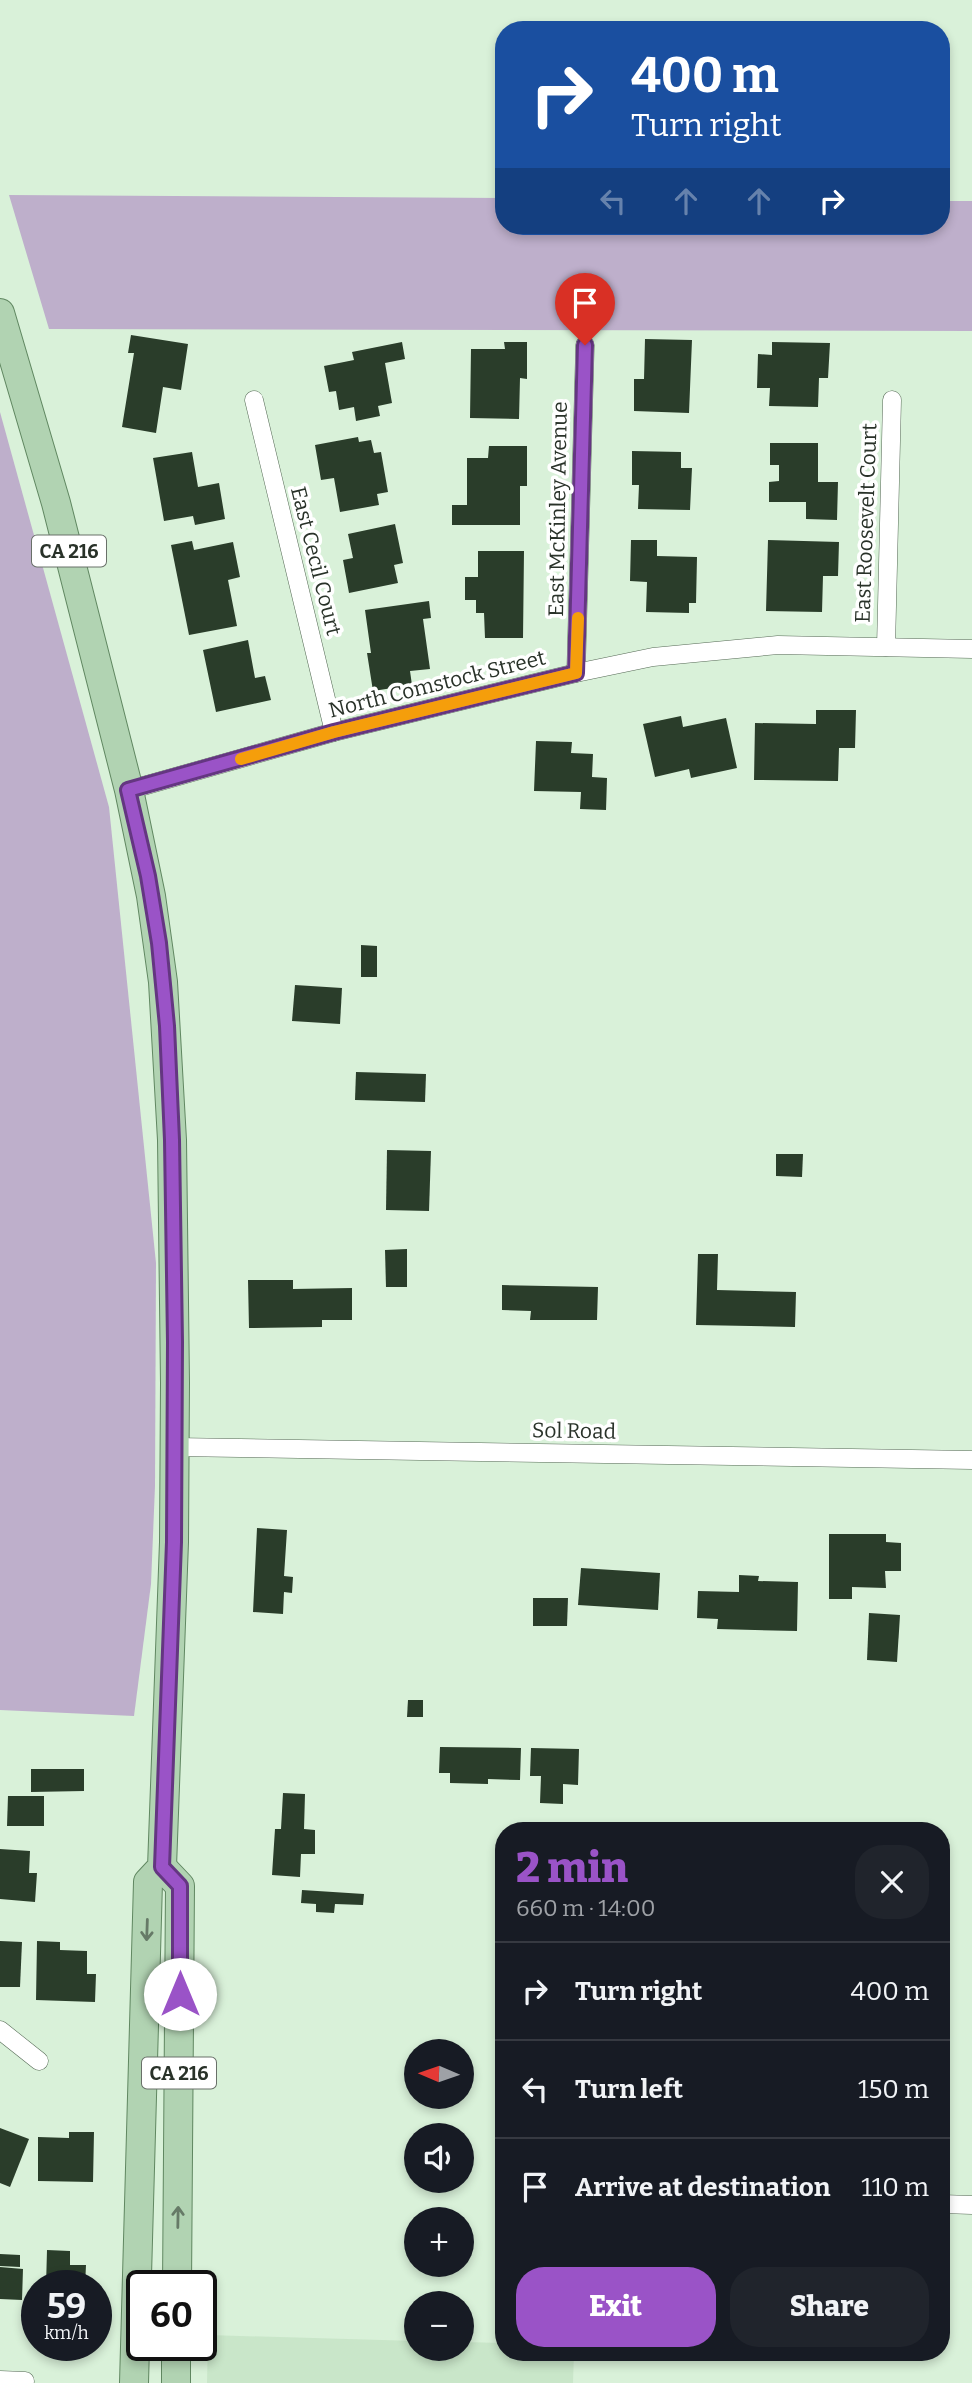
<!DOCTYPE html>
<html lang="en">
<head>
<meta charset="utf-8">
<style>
  :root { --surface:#171b24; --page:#20242c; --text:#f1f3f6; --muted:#9ea1a6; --line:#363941; --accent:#9a53c7 }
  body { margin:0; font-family:Bitter,serif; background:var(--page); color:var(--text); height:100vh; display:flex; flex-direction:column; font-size:26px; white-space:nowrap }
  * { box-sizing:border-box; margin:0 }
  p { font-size:23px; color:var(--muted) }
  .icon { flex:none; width:38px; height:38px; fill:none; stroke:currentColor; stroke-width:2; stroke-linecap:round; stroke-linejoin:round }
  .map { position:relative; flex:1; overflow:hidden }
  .drawer { position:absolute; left:495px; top:1822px; width:455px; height:539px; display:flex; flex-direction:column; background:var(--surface); border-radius:28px; box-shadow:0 4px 10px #0003 }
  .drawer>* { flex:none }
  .top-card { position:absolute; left:495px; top:21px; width:455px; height:214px; border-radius:28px; box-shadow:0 4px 10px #0003; background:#1a4fa0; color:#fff; overflow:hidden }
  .needle { width:46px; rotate:272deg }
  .fabs { position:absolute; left:404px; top:2039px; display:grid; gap:14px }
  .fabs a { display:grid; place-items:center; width:70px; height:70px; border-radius:50%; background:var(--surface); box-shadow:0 4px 10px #0003; font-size:35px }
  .speed { position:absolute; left:21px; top:2270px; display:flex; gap:14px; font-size:35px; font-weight:700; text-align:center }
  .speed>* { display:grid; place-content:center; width:91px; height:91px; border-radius:50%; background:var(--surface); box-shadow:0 4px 10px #0003; line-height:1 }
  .speed small { font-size:18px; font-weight:400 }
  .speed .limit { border:4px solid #111; border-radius:10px; background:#fff; color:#111 }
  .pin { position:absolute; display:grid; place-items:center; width:60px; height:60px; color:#fff; margin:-72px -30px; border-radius:50% 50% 50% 0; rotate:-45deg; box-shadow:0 0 7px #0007 }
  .pin .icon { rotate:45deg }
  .me { position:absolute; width:77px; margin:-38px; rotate:0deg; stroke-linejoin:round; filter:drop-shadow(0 0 5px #0008) }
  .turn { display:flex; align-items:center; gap:24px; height:147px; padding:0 21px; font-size:32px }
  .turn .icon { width:91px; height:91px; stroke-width:2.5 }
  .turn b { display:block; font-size:49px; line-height:60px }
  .lanes { display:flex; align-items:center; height:66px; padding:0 21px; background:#0003; justify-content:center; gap:35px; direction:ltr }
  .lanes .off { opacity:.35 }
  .round { display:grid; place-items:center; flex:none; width:74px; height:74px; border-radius:28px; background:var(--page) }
  .summary { display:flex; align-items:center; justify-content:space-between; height:119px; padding:0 21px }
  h1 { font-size:42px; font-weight:800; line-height:52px; color:var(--accent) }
  .action { display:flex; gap:14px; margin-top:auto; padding:14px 21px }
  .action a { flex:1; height:80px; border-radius:28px; background:var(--accent); color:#fff; font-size:28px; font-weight:800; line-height:80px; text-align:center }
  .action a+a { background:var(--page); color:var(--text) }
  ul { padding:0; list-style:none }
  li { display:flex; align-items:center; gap:21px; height:98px; padding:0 21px; border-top:2px solid var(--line) }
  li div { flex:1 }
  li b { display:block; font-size:26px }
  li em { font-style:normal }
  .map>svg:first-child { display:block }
  .built { fill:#c9e6c9 }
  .green { fill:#beafcb }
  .building { fill:#2a3d2a }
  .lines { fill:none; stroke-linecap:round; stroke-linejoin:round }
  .street-casing { stroke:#566a56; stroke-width:19 }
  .primary-casing { stroke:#608761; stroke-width:30 }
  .street { stroke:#fff; stroke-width:18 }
  .primary { stroke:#b1d3b2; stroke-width:28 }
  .oneway { stroke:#667a67 }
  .route-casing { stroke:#643681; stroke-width:18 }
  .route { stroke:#9a53c7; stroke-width:12 }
  .slow { stroke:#f59e0b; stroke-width:12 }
  .labels { text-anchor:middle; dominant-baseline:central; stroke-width:7; stroke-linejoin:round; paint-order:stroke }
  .shield { fill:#fff; stroke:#697069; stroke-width:2 }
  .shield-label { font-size:19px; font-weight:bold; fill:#293229 }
  .street-label { font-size:21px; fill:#293229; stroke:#fff }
</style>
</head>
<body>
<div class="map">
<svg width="972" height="2383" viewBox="0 0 972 2383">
  <rect width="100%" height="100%" fill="#d9f1d9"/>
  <!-- built -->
  <polygon class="built" points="208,2335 416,2341 416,2348 462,2348 462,2342 504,2343 504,2352 574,2352 573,2383 207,2383"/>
  <!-- green -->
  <g class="green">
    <polygon points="9,195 504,198 504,226 942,226 942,201 972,201 972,331 49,329"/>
    <polygon points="0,412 109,807 156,1263 155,1486 151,1584 134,1716 0,1710"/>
  </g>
  <!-- building -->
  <g class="building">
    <polygon points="131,335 188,344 181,390 163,387 156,433 122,427 134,353 128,353"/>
    <polygon points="645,339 692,340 689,413 634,411 634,379 644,379"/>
    <polygon points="402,342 405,359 385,363 392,403 378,406 380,416 356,421 354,407 339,410 336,391 329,392 324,366 354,360 352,352"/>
    <polygon points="504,342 527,342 527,379 520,378 519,419 470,418 471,349 505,349"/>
    <polygon points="772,342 830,343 828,378 819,378 818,407 769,406 770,388 757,388 758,354 772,355"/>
    <polygon points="358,437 359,442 371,440 374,453 381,452 388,492 377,494 379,505 340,512 334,478 321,480 315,445"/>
    <polygon points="770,443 818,443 818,482 838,482 837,520 806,519 806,502 769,502 769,482 779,481 779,465 770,465"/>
    <polygon points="489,446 527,446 527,486 520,486 520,525 452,525 452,505 467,505 467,458 488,458"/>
    <polygon points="632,451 681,452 681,468 692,468 690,510 638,509 639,485 632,485"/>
    <polygon points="192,452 198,487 219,483 225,519 195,525 193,516 164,521 153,458"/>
    <polygon points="395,524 403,563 394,565 398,583 349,593 343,560 353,558 348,534"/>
    <polygon points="631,540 657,540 657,556 697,557 696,603 689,603 689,613 646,612 647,582 630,581"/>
    <polygon points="768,540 839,542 838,576 823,576 822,612 766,611"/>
    <polygon points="192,541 194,550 233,542 240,577 228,580 237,626 189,635 171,545"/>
    <polygon points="478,551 524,551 523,638 485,638 484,613 476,613 476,600 465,600 465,577 478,577"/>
    <polygon points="429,601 431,618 423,619 430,669 410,671 412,685 373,691 367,653 371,653 365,610"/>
    <polygon points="248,640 255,678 265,676 271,700 216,712 203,650"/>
    <polygon points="816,710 856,710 855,748 839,748 838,781 754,780 755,723 816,724"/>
    <polygon points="681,716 683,727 726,718 737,768 691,778 689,769 655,777 643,724"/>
    <polygon points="536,741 572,742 571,753 593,754 592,777 607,778 606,810 580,809 581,792 534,791"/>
    <polygon points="361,945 377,946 377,977 361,977"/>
    <polygon points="295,985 342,988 340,1024 292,1021"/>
    <polygon points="356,1072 426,1074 425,1102 355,1100"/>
    <polygon points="387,1150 431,1151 429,1211 386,1210"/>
    <polygon points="776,1154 803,1154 802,1177 776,1176"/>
    <polygon points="407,1249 407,1287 386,1287 385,1250"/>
    <polygon points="698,1254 718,1254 717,1290 796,1292 795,1327 696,1325"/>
    <polygon points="248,1280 293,1280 293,1289 352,1288 352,1320 322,1320 322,1327 249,1328"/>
    <polygon points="502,1285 598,1287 597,1320 530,1320 531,1311 502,1310"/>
    <polygon points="257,1528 287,1530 284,1576 293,1577 292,1593 284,1592 283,1614 253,1612"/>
    <polygon points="829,1534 886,1534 886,1542 901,1543 901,1571 885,1571 886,1588 852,1587 852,1599 829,1599"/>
    <polygon points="581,1568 660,1573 658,1610 578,1605"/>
    <polygon points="739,1575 759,1576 758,1581 798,1582 797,1631 717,1629 718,1619 697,1618 698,1591 739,1592"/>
    <polygon points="533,1598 568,1598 567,1626 533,1626"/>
    <polygon points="869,1613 900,1615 897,1662 867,1660"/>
    <polygon points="408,1700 423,1700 423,1717 407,1717"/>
    <polygon points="440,1747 521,1748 520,1780 488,1779 488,1784 450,1783 450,1773 439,1773"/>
    <polygon points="531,1748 579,1749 578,1785 563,1784 563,1804 540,1803 541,1776 530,1776"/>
    <polygon points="31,1769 84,1769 84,1791 31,1792"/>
    <polygon points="283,1793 305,1794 304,1829 315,1830 315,1854 301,1854 300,1877 272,1875 275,1829 281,1829"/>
    <polygon points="8,1796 44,1796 44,1826 7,1826"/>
    <polygon points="0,1849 30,1851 29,1873 37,1873 35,1902 0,1899"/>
    <polygon points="302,1890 364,1894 363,1905 335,1904 334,1913 316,1912 316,1904 301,1903"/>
    <polygon points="0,1941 22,1942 20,1987 0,1987"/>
    <polygon points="37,1941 60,1942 60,1950 87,1951 87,1974 96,1974 95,2002 36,2000"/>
    <polygon points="0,2128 29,2139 10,2187 0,2183"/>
    <polygon points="69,2132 94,2132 93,2182 38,2181 38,2137 69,2138"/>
    <polygon points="47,2250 70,2251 70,2265 86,2265 85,2286 46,2286"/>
    <polygon points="0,2254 20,2255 20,2267 0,2266"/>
    <polygon points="0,2267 23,2269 22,2300 0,2299"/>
  </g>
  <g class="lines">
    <!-- street casing -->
    <g class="street-casing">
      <g id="street">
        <polyline points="254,400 334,732"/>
        <polyline points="886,647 892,400"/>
        <polyline points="576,673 585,345"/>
        <polyline points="129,790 334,732 576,673 653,657 778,645 972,649"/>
        <polyline points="175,1447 972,1460"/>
        <polyline points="0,2030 39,2061"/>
        <polyline points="942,2204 972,2205"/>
        <polyline points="0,2380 25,2381"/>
      </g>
    </g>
    <!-- primary casing -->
    <g class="primary-casing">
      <g id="primary">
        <polyline points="0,313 56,503 129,790 151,896 163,982 172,1140 175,1383 174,1542 162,1867 148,1882 134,2383"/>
        <polyline points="162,1867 180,1886 177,2286"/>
        <polyline points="176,2383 176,2345"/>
      </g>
    </g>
    <!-- street -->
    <use href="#street" class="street"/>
    <!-- primary -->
    <use href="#primary" class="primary"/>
  </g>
  <!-- one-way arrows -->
  <defs><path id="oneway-shaft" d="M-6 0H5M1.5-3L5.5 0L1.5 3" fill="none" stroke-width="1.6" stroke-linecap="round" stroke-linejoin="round" transform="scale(1.75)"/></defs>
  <g class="oneway">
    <use href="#oneway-shaft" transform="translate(147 1930) rotate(92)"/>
    <use href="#oneway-shaft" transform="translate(178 2217) rotate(-89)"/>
  </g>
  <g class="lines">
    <!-- route casing -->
    <g class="route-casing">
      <polyline id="route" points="180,1994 180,1886 162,1867 174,1542 175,1342 172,1140 167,1026 159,943 148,876 128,790 334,732 576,673 585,345"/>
    </g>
    <!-- route -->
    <use href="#route" class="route"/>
    <!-- slow -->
    <polyline class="slow" points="241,759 334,732 576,673 578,618"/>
  </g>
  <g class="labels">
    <!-- shield labels -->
    <g class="shield">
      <rect x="32" y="535.5" width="74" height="31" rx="5"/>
      <rect x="142" y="2057.5" width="74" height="31" rx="5"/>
    </g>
    <g class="shield-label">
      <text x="69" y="551">CA 216</text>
      <text x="179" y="2073">CA 216</text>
    </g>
    <!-- street labels -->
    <g class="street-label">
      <text transform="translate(558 509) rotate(-89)">East McKinley Avenue</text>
      <text transform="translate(866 523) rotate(-88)">East Roosevelt Court</text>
      <text transform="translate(316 561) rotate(76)">East Cecil Court</text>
      <text transform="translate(437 684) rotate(-14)">North Comstock Street</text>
      <text transform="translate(574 1431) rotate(1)">Sol Road</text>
    </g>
  </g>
</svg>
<div class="fabs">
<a><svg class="needle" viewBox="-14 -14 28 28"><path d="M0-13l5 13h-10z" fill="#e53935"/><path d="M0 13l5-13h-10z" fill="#9ea1a6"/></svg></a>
<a><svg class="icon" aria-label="sound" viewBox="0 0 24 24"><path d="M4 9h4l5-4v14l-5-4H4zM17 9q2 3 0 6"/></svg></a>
<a>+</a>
<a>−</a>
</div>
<div class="speed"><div>59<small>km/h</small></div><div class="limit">60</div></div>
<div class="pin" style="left:585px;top:345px;background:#d93025"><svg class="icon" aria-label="arrive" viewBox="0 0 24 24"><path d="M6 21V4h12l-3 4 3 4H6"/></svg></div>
<svg class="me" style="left:180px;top:1994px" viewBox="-20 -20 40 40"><circle r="19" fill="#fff"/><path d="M0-13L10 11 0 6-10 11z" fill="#9a53c7"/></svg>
<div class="top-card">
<div class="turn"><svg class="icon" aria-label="right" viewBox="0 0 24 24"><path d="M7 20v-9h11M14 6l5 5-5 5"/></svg><div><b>400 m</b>Turn right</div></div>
<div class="lanes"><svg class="icon off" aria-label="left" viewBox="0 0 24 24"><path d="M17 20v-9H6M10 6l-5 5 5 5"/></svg><svg class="icon off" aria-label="ahead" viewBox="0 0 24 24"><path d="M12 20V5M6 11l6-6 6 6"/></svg><svg class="icon off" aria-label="ahead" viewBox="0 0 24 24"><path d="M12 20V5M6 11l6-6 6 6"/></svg><svg class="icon" aria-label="right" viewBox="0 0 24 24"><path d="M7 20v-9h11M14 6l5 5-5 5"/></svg></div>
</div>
<section class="drawer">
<div class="summary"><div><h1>2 min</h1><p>660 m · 14:00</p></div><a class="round"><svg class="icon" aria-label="close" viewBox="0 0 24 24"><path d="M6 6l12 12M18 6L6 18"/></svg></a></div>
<ul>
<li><svg class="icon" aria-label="right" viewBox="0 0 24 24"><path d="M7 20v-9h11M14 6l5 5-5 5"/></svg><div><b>Turn right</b></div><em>400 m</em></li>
<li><svg class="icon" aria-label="left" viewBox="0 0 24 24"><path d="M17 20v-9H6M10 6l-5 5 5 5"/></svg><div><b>Turn left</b></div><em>150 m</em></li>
<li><svg class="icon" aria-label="arrive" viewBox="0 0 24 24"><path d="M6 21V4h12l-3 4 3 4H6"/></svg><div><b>Arrive at destination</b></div><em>110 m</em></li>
</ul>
<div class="action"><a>Exit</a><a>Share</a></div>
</section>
</div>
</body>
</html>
